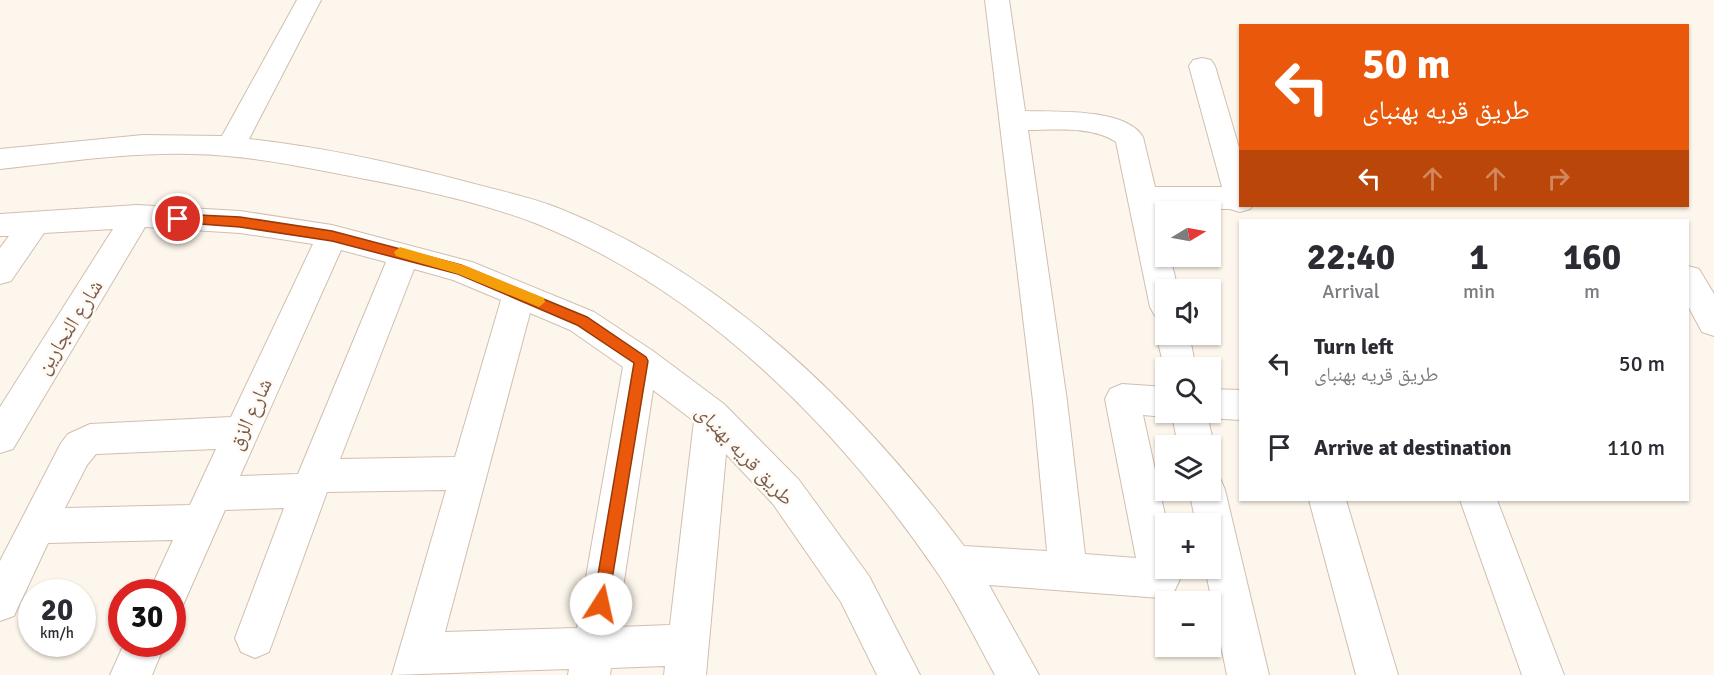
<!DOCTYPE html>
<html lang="en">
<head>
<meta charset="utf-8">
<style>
  :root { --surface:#fff; --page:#f7f7f7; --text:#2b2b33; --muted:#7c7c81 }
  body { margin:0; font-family:Signika,"Noto Naskh Arabic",sans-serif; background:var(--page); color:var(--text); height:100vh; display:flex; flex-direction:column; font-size:22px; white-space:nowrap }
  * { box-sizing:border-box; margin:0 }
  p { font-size:20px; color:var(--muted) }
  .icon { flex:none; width:33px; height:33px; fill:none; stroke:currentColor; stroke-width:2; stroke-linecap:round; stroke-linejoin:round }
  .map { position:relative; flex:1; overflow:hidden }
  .panel { position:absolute; left:1239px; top:219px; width:450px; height:282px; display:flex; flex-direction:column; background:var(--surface); border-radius:0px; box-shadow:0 2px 4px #0004 }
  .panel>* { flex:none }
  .top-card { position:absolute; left:1239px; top:24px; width:450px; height:183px; border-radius:0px; box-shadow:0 2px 4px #0004; background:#ea580c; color:#fff; overflow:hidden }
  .needle { width:39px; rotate:80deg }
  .controls { position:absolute; left:1155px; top:201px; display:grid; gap:12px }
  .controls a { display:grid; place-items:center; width:66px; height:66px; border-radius:0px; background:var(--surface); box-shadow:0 2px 4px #0004; font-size:30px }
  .speed { position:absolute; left:18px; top:579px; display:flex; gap:12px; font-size:30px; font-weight:700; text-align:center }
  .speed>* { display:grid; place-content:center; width:78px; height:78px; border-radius:50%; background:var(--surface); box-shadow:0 2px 4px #0004; line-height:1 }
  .speed small { font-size:15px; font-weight:400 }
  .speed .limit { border:9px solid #d22; background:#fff; color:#111 }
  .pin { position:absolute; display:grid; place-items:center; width:51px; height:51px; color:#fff; margin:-26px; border:3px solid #fff; border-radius:50%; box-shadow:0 2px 6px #0007 }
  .me { position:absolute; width:66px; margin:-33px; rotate:10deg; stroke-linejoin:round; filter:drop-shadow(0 0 4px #0008) }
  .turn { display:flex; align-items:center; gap:21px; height:126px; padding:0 24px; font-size:27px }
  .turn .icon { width:78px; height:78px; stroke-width:2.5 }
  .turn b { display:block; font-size:42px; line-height:51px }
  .lanes { display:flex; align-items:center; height:57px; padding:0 24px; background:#0003; justify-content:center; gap:30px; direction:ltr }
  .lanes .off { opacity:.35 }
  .eta { display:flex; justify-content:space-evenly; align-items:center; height:102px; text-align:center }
  .eta b { font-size:36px; font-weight:700; line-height:42px }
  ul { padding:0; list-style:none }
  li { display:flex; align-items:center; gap:18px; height:84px; padding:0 24px }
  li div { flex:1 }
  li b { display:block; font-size:22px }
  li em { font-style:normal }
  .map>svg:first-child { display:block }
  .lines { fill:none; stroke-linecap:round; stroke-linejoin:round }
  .street-casing { stroke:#d1beb0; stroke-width:2 }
  .street { fill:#fff; fill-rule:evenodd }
  .route { fill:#ea580c; stroke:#983908; stroke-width:1.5 }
  .slow { fill:#f59e0b }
  .labels { text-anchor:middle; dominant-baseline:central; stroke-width:5; stroke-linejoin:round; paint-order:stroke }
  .street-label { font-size:21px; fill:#7a5c4d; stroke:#fffaf3 }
</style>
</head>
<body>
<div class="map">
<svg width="1714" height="675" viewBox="0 0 1714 675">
  <rect width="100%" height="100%" fill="#fdf6ec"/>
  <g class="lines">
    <!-- street casing -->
    <g class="street-casing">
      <g id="street">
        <path d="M297,0H321L249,139C322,147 395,163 467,182C497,190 529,197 558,208C726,275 857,404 964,546L1047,551L1033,401L985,0H1009L1025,111C1056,112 1126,108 1143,137L1155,187H1222L1189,66L1193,60L1202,58L1211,60L1215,66L1240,151V206H1252L1250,209L1240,212L1230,209H1159L1166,235V256H1170L1178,290H1166V320L1155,316L1150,307L1116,142C1093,126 1055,130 1028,130L1067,401L1085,554L1136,558L1105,399L1110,389L1122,384L1166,387V412H1210V389L1240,390V420L1208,418L1214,446L1210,453V446H1178L1172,415L1166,417L1143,415L1167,524L1166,568H1177L1180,579L1174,592L1160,598L989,585L1039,675H995C977,642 960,607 939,575C839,428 703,290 535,223C483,203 414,188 360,178C304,167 249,155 192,154C128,152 64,162 0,169V149L143,135L222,136Z"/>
        <path d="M137,205L240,211L332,225L472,262L594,312L653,351L724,404L799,480L869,576L920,675H877L841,602L773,504L726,454L706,675H664L665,666L611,668L610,675H568L569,669L392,675L446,490L327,492L269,652L255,658L241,652L235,638L284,508L225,510L183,605L172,610V592H149L173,540L48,543L14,616L0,621V561L61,443L68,434L90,424L231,417L313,244L240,233L145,227L13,449L0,453V407L113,229L44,233L11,281L0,284V248L9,236H0V214ZM341,250L386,262L298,474L240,476ZM414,269L453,280L501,300L455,457L340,459ZM530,313L570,330L623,367L577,628L445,632ZM653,390L694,421L670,625L617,627ZM216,449L190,505L65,508L87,465L96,454Z"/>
        <polygon points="1688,266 1699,269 1714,294 1714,336 1702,332 1688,306"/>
        <polygon points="1166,323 1166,334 1189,334 1196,368 1166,368 1166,375 1156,334 1160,325"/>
        <polygon points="1210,475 1220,478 1225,490 1269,675 1227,675 1205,568 1210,568 1210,524 1196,524 1189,490 1210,490"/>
        <polygon points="1309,500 1346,500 1398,675 1356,675"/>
        <polygon points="1460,500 1497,500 1564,675 1522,675"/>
        <polygon points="124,644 165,644 152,675 110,675"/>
      </g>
    </g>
    <!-- street -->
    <use href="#street" class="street"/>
  </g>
  <!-- route -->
  <polygon class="route" points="178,214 240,217 332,231 461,265 587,317 646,357 648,361 607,610 601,612 595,610 593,604 634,363 577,325 458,274 332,241 240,227 174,222 172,219 174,215"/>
  <!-- slow -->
  <polygon class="slow" points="400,247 466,266 544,298 545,302 539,307 458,274 396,256 394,252"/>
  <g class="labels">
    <!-- street labels -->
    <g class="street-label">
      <text transform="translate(69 327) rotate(-58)">شارع النجارين</text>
      <text transform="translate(250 414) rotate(-65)">شارع الزق</text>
      <text transform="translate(745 455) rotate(46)">طريق قريه بهنباى</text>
    </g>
  </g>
</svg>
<div class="controls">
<a><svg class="needle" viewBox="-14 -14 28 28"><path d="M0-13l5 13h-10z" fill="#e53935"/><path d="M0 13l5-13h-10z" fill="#7c7c81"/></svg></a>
<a><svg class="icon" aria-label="sound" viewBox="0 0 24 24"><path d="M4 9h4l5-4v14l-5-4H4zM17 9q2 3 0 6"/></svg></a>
<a><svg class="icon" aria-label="search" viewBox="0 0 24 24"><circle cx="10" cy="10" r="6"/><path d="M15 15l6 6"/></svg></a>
<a><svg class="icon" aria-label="layers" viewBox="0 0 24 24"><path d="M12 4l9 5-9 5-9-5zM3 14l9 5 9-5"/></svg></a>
<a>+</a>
<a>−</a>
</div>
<div class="speed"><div>20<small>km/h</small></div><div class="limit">30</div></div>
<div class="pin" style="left:178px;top:219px;background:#d93025"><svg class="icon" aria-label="arrive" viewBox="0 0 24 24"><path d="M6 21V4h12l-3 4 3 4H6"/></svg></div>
<svg class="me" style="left:601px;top:604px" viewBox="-20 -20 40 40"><circle r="19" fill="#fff"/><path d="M0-13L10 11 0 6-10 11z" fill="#ea580c"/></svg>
<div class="top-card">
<div class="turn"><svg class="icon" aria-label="left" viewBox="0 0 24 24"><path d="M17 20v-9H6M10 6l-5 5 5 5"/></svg><div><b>50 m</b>طريق قريه بهنباى</div></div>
<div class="lanes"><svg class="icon" aria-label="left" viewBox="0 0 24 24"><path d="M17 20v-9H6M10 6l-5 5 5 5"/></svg><svg class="icon off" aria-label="ahead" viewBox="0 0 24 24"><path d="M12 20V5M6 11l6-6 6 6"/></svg><svg class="icon off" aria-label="ahead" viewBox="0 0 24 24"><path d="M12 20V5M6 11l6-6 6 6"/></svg><svg class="icon off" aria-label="right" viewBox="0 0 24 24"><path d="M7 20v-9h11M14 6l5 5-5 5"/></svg></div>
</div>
<section class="panel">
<div class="eta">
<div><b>22:40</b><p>Arrival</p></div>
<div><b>1</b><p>min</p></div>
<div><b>160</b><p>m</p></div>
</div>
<ul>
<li><svg class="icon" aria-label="left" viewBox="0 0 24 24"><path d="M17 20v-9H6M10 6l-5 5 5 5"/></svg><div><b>Turn left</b><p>طريق قريه بهنباى</p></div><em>50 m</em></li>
<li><svg class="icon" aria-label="arrive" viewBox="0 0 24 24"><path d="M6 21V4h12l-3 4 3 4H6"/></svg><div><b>Arrive at destination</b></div><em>110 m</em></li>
</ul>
</section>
</div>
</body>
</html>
